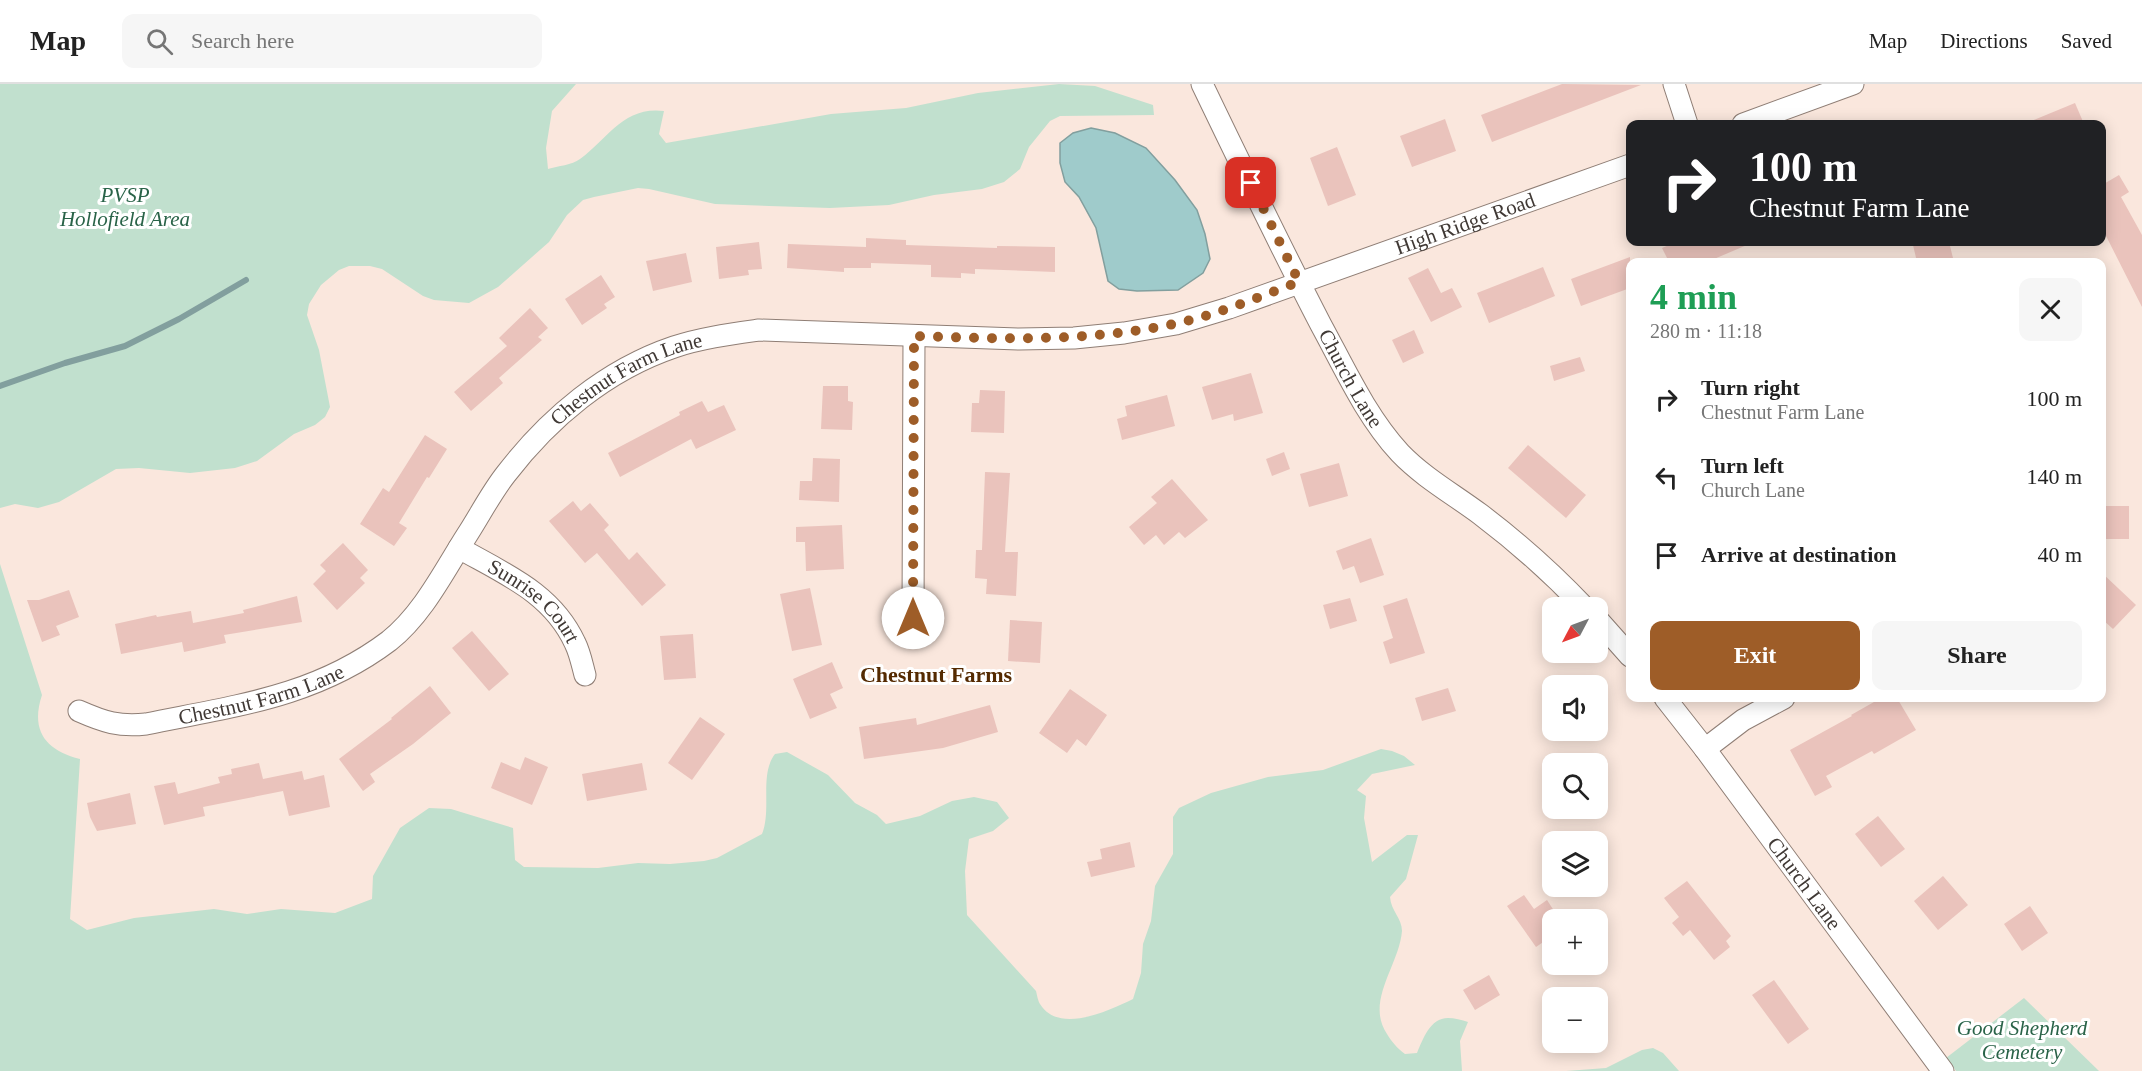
<!DOCTYPE html>
<html lang="en">
<head>
<meta charset="utf-8">
<style>
  :root { --surface:#fff; --page:#f6f6f6; --text:#222; --muted:#767676; --line:#e0e0e0; --accent:#9e5d28 }
  body { margin:0; font-family:"Times New Roman",serif; background:var(--page); color:var(--text); height:100vh; display:flex; flex-direction:column; font-size:22px; white-space:nowrap }
  * { box-sizing:border-box; margin:0 }
  p { font-size:20px; color:var(--muted) }
  .icon { flex:none; width:33px; height:33px; fill:none; stroke:currentColor; stroke-width:2; stroke-linecap:round; stroke-linejoin:round }
  .map { position:relative; flex:1; overflow:hidden }
  .sheet { position:absolute; left:1626px; top:174px; width:480px; height:444px; display:flex; flex-direction:column; background:var(--surface); border-radius:12px; box-shadow:0 3px 15px #0003 }
  .sheet>* { flex:none }
  .banner { position:absolute; left:1626px; top:36px; width:480px; height:126px; border-radius:12px; box-shadow:0 3px 15px #0003; background:#202124; color:#fff; overflow:hidden }
  .needle { width:39px; rotate:229deg }
  .controls { position:absolute; left:1542px; top:513px; display:grid; gap:12px }
  .controls a { display:grid; place-items:center; width:66px; height:66px; border-radius:12px; background:var(--surface); box-shadow:0 3px 15px #0003; font-size:30px }
  .pin { position:absolute; display:grid; place-items:center; width:51px; height:51px; color:#fff; margin:-26px; border-radius:12px; box-shadow:0 3px 9px #0006 }
  .me { position:absolute; width:66px; margin:-33px; rotate:0deg; stroke-linejoin:round; filter:drop-shadow(0 0 4px #0008) }
  .turn { display:flex; align-items:center; gap:21px; height:126px; padding:0 24px; font-size:27px }
  .turn .icon { width:78px; height:78px; stroke-width:2.5 }
  .turn b { display:block; font-size:42px; line-height:51px }
  .round { display:grid; place-items:center; flex:none; width:63px; height:63px; border-radius:12px; background:var(--page) }
  .overview { display:flex; align-items:center; justify-content:space-between; height:102px; padding:0 24px }
  h1 { font-size:36px; font-weight:600; line-height:45px; color:#1e9e55 }
  .action { display:flex; gap:12px; margin-top:auto; padding:12px 24px }
  .action a { flex:1; height:69px; border-radius:12px; background:var(--accent); color:#fff; font-size:24px; font-weight:600; line-height:69px; text-align:center }
  .action a+a { background:var(--page); color:var(--text) }
  ul { padding:0; list-style:none }
  li { display:flex; align-items:center; gap:18px; height:78px; padding:0 24px }
  li div { flex:1 }
  li b { display:block; font-size:22px }
  li em { font-style:normal }
  header { display:flex; align-items:center; gap:36px; box-sizing:border-box; height:84px; padding:0 30px; background:var(--surface); border-bottom:2px solid var(--line) }
  header strong { font-size:28px }
  nav { display:flex; gap:33px; margin-inline-start:auto; font-size:21px }
  .search { width:420px; height:54px; background:var(--page); display:flex; align-items:center; gap:15px; box-sizing:border-box; padding:0 21px; border-radius:12px; color:var(--muted); font-size:22px }
  .map>svg:first-child { display:block }
  .green { fill:#c1e0ce }
  .water { fill:#9fcbcb; stroke:#829f9e; stroke-width:1.5 }
  .lines { fill:none; stroke-linecap:round; stroke-linejoin:round }
  .stream { stroke:#829f9e; stroke-width:6 }
  .building { fill:#eac3bc }
  .minor-casing { stroke:#8f7e75; stroke-width:23 }
  .minor { stroke:#fff; stroke-width:21 }
  .route { stroke:#9e5d28; stroke-width:10; stroke-dasharray:0 18 }
  .labels { text-anchor:middle; dominant-baseline:central; stroke-width:6; stroke-linejoin:round; paint-order:stroke }
  .park-label { font-size:21px; font-style:italic; fill:#296348; stroke:#fff }
  .street-label { font-size:21px; fill:#403935; stroke:#fff }
  .neighbourhood-label { font-size:22px; font-weight:bold; fill:#542a01; stroke:#fff }
</style>
</head>
<body>
<header>
<strong>Map</strong>
<div class="search"><svg class="icon" aria-label="search" viewBox="0 0 24 24"><circle cx="10" cy="10" r="6"/><path d="M15 15l6 6"/></svg>Search here</div>
<nav><a>Map</a><a>Directions</a><a>Saved</a></nav>
</header>
<div class="map">
<svg width="2142" height="987" viewBox="0 0 2142 987">
  <rect width="100%" height="100%" fill="#fae7dd"/>
  <!-- green -->
  <g class="green">
    <path d="M0,0H576L552,27L546,64L548,85C558,82 572,81 580,75C608,55 623,22 664,27L659,50L666,59L831,30L906,24L978,9L1059,0L1095,2L1153,21L1154,31L1060,32L1050,37L1029,63L1020,85L1004,98L982,105L934,111L889,121L830,124L715,120L649,105L638,104L594,113L583,116L567,131L549,158L498,203L469,219L434,216L423,212L382,185L370,182H349L339,186L321,201L309,220L307,231L319,266L330,323L325,333L315,341L294,350L257,377L235,384L190,389L139,384L116,385L59,418L38,424L15,420L0,424Z"/>
    <path d="M0,480L42,611C30,647 46,666 80,675L70,835L87,846L134,834L214,825L247,830L281,825L335,829L372,815L373,792L400,744L429,724L451,725L513,744L515,776L524,783L598,784L638,779L670,780L704,777L717,774L762,750C772,725 759,691 775,670L787,668L828,691L855,719L877,731L886,740L920,732L952,717L974,713L997,718L1009,734L993,747L969,755L965,787L967,831L1036,907C1037,911 1038,917 1040,920C1059,951 1110,926 1133,915L1141,889L1143,860L1151,837L1155,802L1173,770V733L1179,724L1211,709L1268,693L1323,686L1381,665L1392,667L1404,672L1415,681L1372,690L1357,706L1366,712L1364,734L1372,778L1407,751H1418L1406,795L1390,813C1391,827 1402,834 1402,847C1399,882 1365,917 1387,950C1392,958 1397,964 1405,970L1417,969C1423,955 1430,934 1448,934C1454,934 1462,936 1468,938L1460,957L1462,987H0Z"/>
    <polygon points="2024,914 2099,987 1956,987 1946,974"/>
    <polygon points="1653,964 1663,969 1679,987 1566,987 1606,984 1642,966"/>
  </g>
  <!-- water -->
  <polygon class="water" points="1091,44 1115,49 1146,64 1175,96 1197,126 1205,150 1210,175 1203,189 1178,206 1137,207 1119,205 1108,197 1096,144 1079,113 1065,98 1060,79 1060,59 1073,49"/>
  <g class="lines">
    <!-- stream -->
    <polyline class="stream" points="0,302 65,279 125,262 179,235 246,196"/>
  </g>
  <!-- building -->
  <g class="building">
    <polygon points="1562,0 1641,1 1492,58 1481,31"/>
    <polygon points="2075,19 2084,40 2024,40"/>
    <polygon points="1445,35 1456,67 1412,83 1400,52"/>
    <polygon points="1337,63 1356,111 1328,122 1310,74"/>
    <polygon points="2119,91 2129,108 2121,113 2142,151 2142,223 2102,144 2102,101"/>
    <polygon points="866,154 906,156 906,161 997,164 997,162 1055,163 1055,188 975,185 975,190 961,189 961,194 931,193 931,181 871,179 871,184 844,184 844,188 787,184 788,160 866,163"/>
    <polygon points="759,158 762,185 748,186 749,191 719,195 716,163"/>
    <polygon points="1676,158 1754,158 1707,178 1669,178 1662,164"/>
    <polygon points="1928,158 1949,158 1954,178 1917,178 1913,161"/>
    <polygon points="686,169 692,198 653,207 646,177"/>
    <polygon points="1630,173 1630,204 1581,222 1571,195"/>
    <polygon points="1543,183 1555,212 1489,239 1477,209"/>
    <polygon points="1428,184 1441,209 1452,204 1462,223 1431,238 1408,194"/>
    <polygon points="601,191 615,213 604,220 607,224 582,241 565,215"/>
    <polygon points="530,224 548,244 538,253 542,256 499,294 503,299 471,327 454,308 507,262 499,254"/>
    <polygon points="1414,246 1424,269 1403,279 1392,256"/>
    <polygon points="1580,273 1585,287 1554,297 1550,282"/>
    <polygon points="1251,289 1263,329 1234,337 1233,330 1212,336 1202,303"/>
    <polygon points="823,302 848,302 848,317 853,318 852,346 821,345"/>
    <polygon points="980,306 1005,307 1004,349 971,348 972,319 979,319"/>
    <polygon points="1167,311 1175,342 1122,356 1117,335 1127,332 1125,322"/>
    <polygon points="702,317 708,328 724,321 736,346 696,365 691,355 620,393 608,369 680,331 679,328"/>
    <polygon points="425,351 447,365 429,394 427,393 399,439 407,444 394,462 360,440 383,404 389,408"/>
    <polygon points="1528,361 1586,411 1566,434 1508,384"/>
    <polygon points="1284,368 1290,385 1272,392 1266,375"/>
    <polygon points="813,374 840,375 839,418 799,416 800,397 812,397"/>
    <polygon points="1339,379 1348,412 1309,423 1300,390"/>
    <polygon points="985,388 1010,389 1005,468 1018,468 1016,512 986,510 987,495 975,494 976,466 982,466"/>
    <polygon points="1172,395 1208,436 1185,454 1179,448 1164,461 1156,451 1144,461 1129,443 1157,419 1151,413"/>
    <polygon points="573,417 581,427 590,419 609,441 604,446 629,476 637,468 666,501 642,522 597,469 585,479 549,437"/>
    <rect x="2102" y="422" width="27" height="33"/>
    <polygon points="842,441 844,485 806,487 805,458 796,458 796,443"/>
    <polygon points="1371,454 1384,491 1360,499 1354,482 1343,486 1336,467"/>
    <polygon points="343,459 368,486 360,494 365,499 337,526 313,500 326,487 320,481"/>
    <polygon points="2102,489 2136,521 2113,545 2102,535"/>
    <polygon points="810,504 822,561 792,567 780,510"/>
    <polygon points="69,506 79,533 56,542 60,551 42,558 27,516 39,516"/>
    <polygon points="297,512 302,538 224,551 226,559 184,568 182,558 121,570 115,540 156,531 157,533 191,527 193,539 244,529 243,526"/>
    <polygon points="1350,514 1357,537 1330,545 1323,521"/>
    <polygon points="1407,514 1425,569 1390,580 1383,558 1393,554 1383,522"/>
    <polygon points="1010,536 1042,538 1040,579 1008,577"/>
    <polygon points="472,547 509,590 489,607 452,564"/>
    <polygon points="693,550 696,594 664,596 660,552"/>
    <polygon points="832,578 843,604 830,610 837,624 810,635 793,595"/>
    <polygon points="430,602 451,629 413,660 370,690 375,698 363,707 339,675 392,635 391,634"/>
    <polygon points="1448,604 1456,627 1422,637 1415,614"/>
    <polygon points="1070,605 1107,631 1086,662 1077,655 1067,669 1039,649"/>
    <polygon points="1881,614 1897,614 1916,646 1874,670 1872,667 1826,692 1832,703 1815,712 1790,666 1852,632 1851,631"/>
    <polygon points="990,621 998,648 943,664 864,675 859,643 916,634 917,641"/>
    <polygon points="700,633 725,650 692,696 668,679"/>
    <polygon points="525,673 548,683 532,721 491,704 501,678 520,686"/>
    <polygon points="259,679 263,695 302,687 304,696 324,691 330,723 289,732 283,707 203,723 205,732 164,741 154,702 175,698 178,710 220,699 218,693 232,690 231,685"/>
    <polygon points="642,679 647,706 587,717 582,690"/>
    <polygon points="130,709 136,740 97,747 90,733 87,719"/>
    <polygon points="1878,732 1905,765 1881,783 1855,750"/>
    <polygon points="1130,758 1135,783 1091,793 1087,778 1102,775 1100,765"/>
    <polygon points="1943,792 1968,821 1938,846 1914,817"/>
    <polygon points="1687,797 1731,852 1726,857 1730,863 1714,876 1690,846 1683,852 1672,839 1679,833 1664,814"/>
    <polygon points="1524,811 1534,825 1547,816 1560,836 1552,836 1552,852 1536,863 1507,822"/>
    <polygon points="2030,822 2048,849 2022,867 2004,840"/>
    <polygon points="1489,891 1500,911 1475,926 1463,906"/>
    <polygon points="1774,896 1809,945 1788,960 1752,911"/>
  </g>
  <g class="lines">
    <!-- minor casing -->
    <g class="minor-casing">
      <g id="minor">
        <path id="s1" d="M1202,0C1241,81 1280,162 1321,241C1345,285 1366,332 1400,369C1423,393 1453,410 1480,430C1517,458 1553,490 1585,524"/>
        <polyline points="1674,0 1687,40"/>
        <polyline points="1743,40 1853,0"/>
        <path id="s2" d="M459,464C505,490 552,509 575,559C580,569 582,580 585,591"/>
        <polyline points="913,533 914,253"/>
        <polyline points="1598,536 1630,572"/>
        <path id="s3" d="M1665,614L1705,665L1943,987"/>
        <path id="s4" d="M79,627C104,638 119,643 146,640C234,622 315,613 389,557C423,530 444,487 467,451C480,431 491,409 506,390C549,334 606,286 674,263C701,254 731,250 759,246L1019,255L1074,254L1124,249L1176,240L1229,224L1630,81"/>
        <polyline points="1705,665 1743,636 1784,614"/>
      </g>
    </g>
    <!-- minor -->
    <use href="#minor" class="minor"/>
  </g>
  <g class="lines">
    <!-- route -->
    <path class="route" d="M913,534L914,252C1001,255 1087,258 1174,240C1217,231 1258,213 1299,198L1251,99"/>
  </g>
  <g class="labels">
    <!-- park labels -->
    <g class="park-label">
      <text x="125" y="111">PVSP<tspan x="125" dy="24">Hollofield Area</tspan></text>
      <text x="2022" y="944">Good Shepherd<tspan x="2022" dy="24">Cemetery</tspan></text>
    </g>
    <!-- street labels -->
    <g class="street-label">
      <text stroke="none"><textPath href="#s4" startOffset="1558">High Ridge Road</textPath></text>
      <text stroke="none"><textPath href="#s1" startOffset="330">Church Lane</textPath></text>
      <text stroke="none"><textPath href="#s4" startOffset="690">Chestnut Farm Lane</textPath></text>
      <text stroke="none"><textPath href="#s2" startOffset="93">Sunrise Court</textPath></text>
      <text stroke="none"><textPath href="#s4" startOffset="188">Chestnut Farm Lane</textPath></text>
      <text stroke="none"><textPath href="#s3" startOffset="232">Church Lane</textPath></text>
    </g>
    <!-- neighbourhood labels -->
    <g class="neighbourhood-label">
      <text x="936" y="590">Chestnut Farms</text>
    </g>
  </g>
</svg>
<div class="controls">
<a><svg class="needle" viewBox="-14 -14 28 28"><path d="M0-13l5 13h-10z" fill="#e53935"/><path d="M0 13l5-13h-10z" fill="#767676"/></svg></a>
<a><svg class="icon" aria-label="sound" viewBox="0 0 24 24"><path d="M4 9h4l5-4v14l-5-4H4zM17 9q2 3 0 6"/></svg></a>
<a><svg class="icon" aria-label="search" viewBox="0 0 24 24"><circle cx="10" cy="10" r="6"/><path d="M15 15l6 6"/></svg></a>
<a><svg class="icon" aria-label="layers" viewBox="0 0 24 24"><path d="M12 4l9 5-9 5-9-5zM3 14l9 5 9-5"/></svg></a>
<a>+</a>
<a>−</a>
</div>
<div class="pin" style="left:1251px;top:99px;background:#d93025"><svg class="icon" aria-label="arrive" viewBox="0 0 24 24"><path d="M6 21V4h12l-3 4 3 4H6"/></svg></div>
<svg class="me" style="left:913px;top:534px" viewBox="-20 -20 40 40"><circle r="19" fill="#fff"/><path d="M0-13L10 11 0 6-10 11z" fill="#9e5d28"/></svg>
<div class="banner">
<div class="turn"><svg class="icon" aria-label="right" viewBox="0 0 24 24"><path d="M7 20v-9h11M14 6l5 5-5 5"/></svg><div><b>100 m</b>Chestnut Farm Lane</div></div>
</div>
<section class="sheet">
<div class="overview"><div><h1>4 min</h1><p>280 m · 11:18</p></div><a class="round"><svg class="icon" aria-label="close" viewBox="0 0 24 24"><path d="M6 6l12 12M18 6L6 18"/></svg></a></div>
<ul>
<li><svg class="icon" aria-label="right" viewBox="0 0 24 24"><path d="M7 20v-9h11M14 6l5 5-5 5"/></svg><div><b>Turn right</b><p>Chestnut Farm Lane</p></div><em>100 m</em></li>
<li><svg class="icon" aria-label="left" viewBox="0 0 24 24"><path d="M17 20v-9H6M10 6l-5 5 5 5"/></svg><div><b>Turn left</b><p>Church Lane</p></div><em>140 m</em></li>
<li><svg class="icon" aria-label="arrive" viewBox="0 0 24 24"><path d="M6 21V4h12l-3 4 3 4H6"/></svg><div><b>Arrive at destination</b></div><em>40 m</em></li>
</ul>
<div class="action"><a>Exit</a><a>Share</a></div>
</section>
</div>
</body>
</html>
